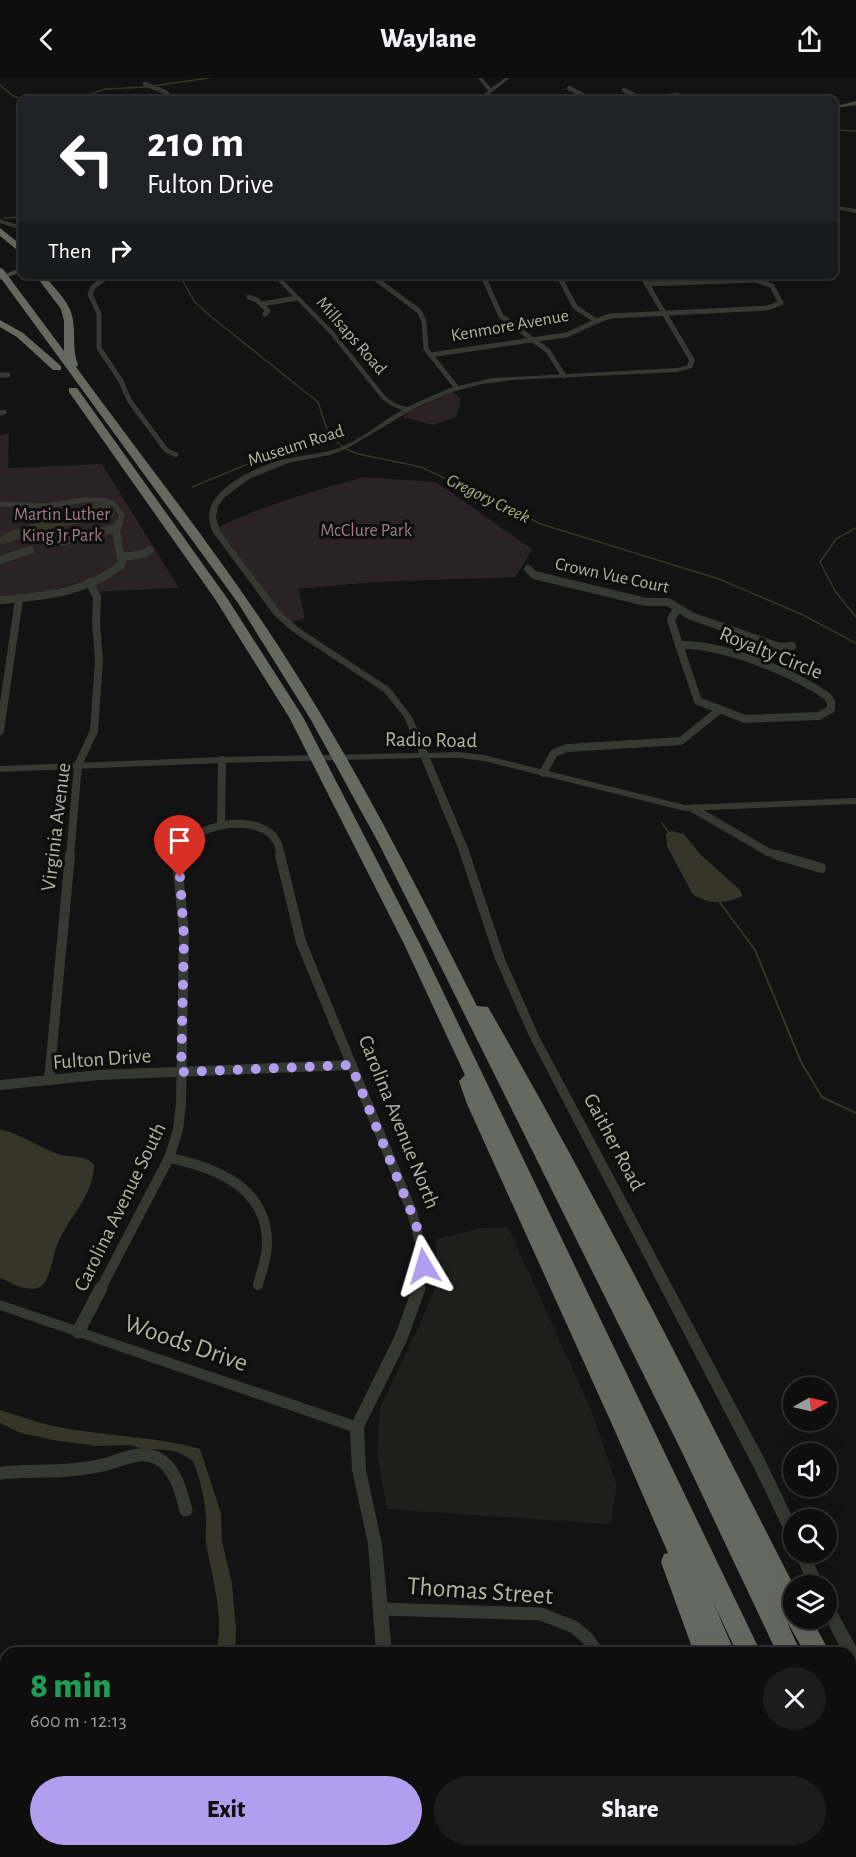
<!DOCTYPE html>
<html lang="en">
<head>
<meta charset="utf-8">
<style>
  :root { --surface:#0e0e0e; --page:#1c1c1c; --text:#f1f3f6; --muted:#9b9c9e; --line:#2e2e2e; --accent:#b29eef }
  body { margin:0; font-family:"Alegreya Sans",sans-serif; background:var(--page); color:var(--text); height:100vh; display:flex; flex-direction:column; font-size:22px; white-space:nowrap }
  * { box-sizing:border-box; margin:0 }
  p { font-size:20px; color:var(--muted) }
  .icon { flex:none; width:33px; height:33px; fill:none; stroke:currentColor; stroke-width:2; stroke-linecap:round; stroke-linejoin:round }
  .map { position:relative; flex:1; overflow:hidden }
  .details { position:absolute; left:0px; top:1569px; width:856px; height:210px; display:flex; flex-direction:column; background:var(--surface); border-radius:18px 18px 0 0; box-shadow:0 6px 24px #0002,0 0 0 2px var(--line) }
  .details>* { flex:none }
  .hud { position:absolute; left:18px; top:18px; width:820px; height:183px; border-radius:9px; box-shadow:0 6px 24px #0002,0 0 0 2px var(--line); background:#202124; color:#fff; overflow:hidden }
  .needle { width:39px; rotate:82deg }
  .controls { position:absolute; left:783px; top:1299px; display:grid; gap:12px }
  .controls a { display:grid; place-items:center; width:54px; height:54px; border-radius:50%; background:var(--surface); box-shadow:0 6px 24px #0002,0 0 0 2px var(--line); font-size:30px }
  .pin { position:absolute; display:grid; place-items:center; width:51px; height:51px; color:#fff; margin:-62px -26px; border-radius:50% 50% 50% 0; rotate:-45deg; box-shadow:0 0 6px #0007 }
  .pin .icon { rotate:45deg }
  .me { position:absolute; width:66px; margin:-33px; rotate:353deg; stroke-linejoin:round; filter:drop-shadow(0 0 4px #0008) }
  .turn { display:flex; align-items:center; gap:21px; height:126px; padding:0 30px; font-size:27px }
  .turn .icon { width:78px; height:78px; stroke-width:2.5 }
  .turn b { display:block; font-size:42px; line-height:51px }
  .then { display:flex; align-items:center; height:57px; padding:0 30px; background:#0003; gap:12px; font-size:22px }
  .round { display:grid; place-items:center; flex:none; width:63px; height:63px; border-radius:32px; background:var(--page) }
  .headline { display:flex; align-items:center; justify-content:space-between; height:102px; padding:0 30px }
  h1 { font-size:36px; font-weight:800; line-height:45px; color:#1e9e55 }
  .cta { display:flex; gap:12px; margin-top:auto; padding:12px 30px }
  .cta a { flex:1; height:69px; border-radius:36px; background:var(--accent); color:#111; font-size:24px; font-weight:800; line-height:69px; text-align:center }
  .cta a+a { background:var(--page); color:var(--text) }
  header { display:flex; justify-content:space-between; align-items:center; height:78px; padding:0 30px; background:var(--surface); font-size:27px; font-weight:800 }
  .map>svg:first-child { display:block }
  .built { fill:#1f201e }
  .green { fill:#2b2225 }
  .water { fill:#353629 }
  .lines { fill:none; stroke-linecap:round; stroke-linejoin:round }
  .stream-far1 { stroke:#353629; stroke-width:1.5 }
  .stream { stroke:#353629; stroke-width:2 }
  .minor-far4 { stroke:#363833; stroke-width:4.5 }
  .minor-far3 { stroke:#363833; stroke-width:5 }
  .minor-far2 { stroke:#363833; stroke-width:8 }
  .minor-far1 { stroke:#363833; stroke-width:10 }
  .minor { stroke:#363833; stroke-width:13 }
  .tertiary { fill:#363833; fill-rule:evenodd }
  .secondary { fill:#454841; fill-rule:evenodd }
  .motorway { fill:#66695f; fill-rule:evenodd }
  .route { stroke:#b29eef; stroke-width:10; stroke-dasharray:0 18 }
  .labels { text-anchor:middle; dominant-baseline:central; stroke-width:6; stroke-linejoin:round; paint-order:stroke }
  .far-street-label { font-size:18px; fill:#afb3a4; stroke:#0d0e0d }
  .far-water-label { font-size:18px; font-style:italic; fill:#a9ad7c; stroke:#0d0e0d }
  .far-park-label { font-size:18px; fill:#9d7c87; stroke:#0d0e0d }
  .street-label { font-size:21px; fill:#afb3a4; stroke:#0d0e0d }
  .near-street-label { font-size:26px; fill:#afb3a4; stroke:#0d0e0d }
</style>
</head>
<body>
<header><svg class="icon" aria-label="back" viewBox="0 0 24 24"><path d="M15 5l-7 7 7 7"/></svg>Waylane<svg class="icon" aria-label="share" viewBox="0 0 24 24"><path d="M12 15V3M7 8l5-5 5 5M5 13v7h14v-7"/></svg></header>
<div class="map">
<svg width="856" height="1779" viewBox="0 0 856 1779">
  <rect width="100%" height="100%" fill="#121312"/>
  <!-- built -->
  <polygon class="built" points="508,1149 592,1334 617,1408 610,1446 387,1431 377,1376 380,1329 416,1255 437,1206 436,1161 482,1150"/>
  <!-- green -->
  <g class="green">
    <polygon points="453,314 460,321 460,328 455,339 433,347 403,339 412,332"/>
    <polygon points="9,355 8,390 102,386 179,510 91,514 85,503 31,517 0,519 0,357"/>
    <path d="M363,399L436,404L532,471L516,499L375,504L298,511L305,540L288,545L215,451C262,427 312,414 363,399Z"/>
  </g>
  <!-- water -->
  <g class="water">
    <polygon points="95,425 108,425 115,436 107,440 49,451 3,466 0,464 0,459 9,454"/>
    <path d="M671,753L684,756L700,776L741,813L742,818C728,826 704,827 692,815L667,768L666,756Z"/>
    <path d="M0,1051C21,1056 38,1069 58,1076C71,1080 85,1076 94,1087C93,1119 69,1138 57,1167C53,1177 50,1204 40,1209C28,1215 11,1205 0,1200Z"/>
    <path d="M0,1332C25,1340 50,1349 76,1352C119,1359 158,1359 200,1371L221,1435L222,1463L232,1506L236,1552L235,1575H215C226,1546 212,1499 207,1470C204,1459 207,1448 206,1437C204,1419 200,1400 193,1383L178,1374L166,1372L139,1370L131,1367L96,1368L53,1362L21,1355L0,1345Z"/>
  </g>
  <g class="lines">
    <!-- stream-far1 -->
    <g class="stream-far1">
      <polyline points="0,7 13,18 23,21"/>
      <polyline points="153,8 209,0"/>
      <polyline points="76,21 105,11 147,9"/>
      <polyline points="836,52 856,53"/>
      <polyline points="4,140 21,139"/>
      <polyline points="180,198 194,223 209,237 318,324 326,349 334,362 346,371 358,376 421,389 541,446 719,501 801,536 856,565"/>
      <polyline points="192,409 292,368 320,359 334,362"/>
      <polyline points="856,450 836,461 820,484 835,513 856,539"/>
      <polyline points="662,745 669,755"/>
    </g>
    <!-- stream -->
    <polyline class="stream" points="718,822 755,872 801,984 822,1019 856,1035"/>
    <!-- minor-far4 -->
    <g class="minor-far4">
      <polyline points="145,6 165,14 173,21"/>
      <polyline points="569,10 590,21"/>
      <polyline points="624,12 642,21"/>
      <polyline points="647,21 678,17"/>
    </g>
    <!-- minor-far3 -->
    <g class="minor-far3">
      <polyline points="108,198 93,209 90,216 99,236 99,270 121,303 129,322 166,372 176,377"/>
      <polyline points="372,198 419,233 424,243 426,271 457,310"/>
      <polyline points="483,198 501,238 548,273 564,298"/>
      <polyline points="559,198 575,229 595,242"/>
      <polyline points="378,202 394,198"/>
      <polyline points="249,219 257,222 268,233 265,236"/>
      <polyline points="262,226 297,220"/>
      <path d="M430,277L566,257C582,251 595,242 611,238L767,230L781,225L772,208L756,202L647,206"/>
      <polyline points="0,297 8,297"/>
      <polyline points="0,335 4,334"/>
      <polyline points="0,426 45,428 84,422 101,422 113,425 122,437 118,447"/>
    </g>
    <!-- minor-far2 -->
    <g class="minor-far2">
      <polyline points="61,464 117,450"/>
      <polyline points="121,479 144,476 149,472"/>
      <polyline points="0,482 30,472"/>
      <polyline points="528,491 534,497 646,524 668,524 691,538 780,569 792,568"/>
      <path d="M0,522C41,519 89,514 122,486L116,452L119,445"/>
      <polyline points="677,531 671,542 679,567"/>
      <path d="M679,567C721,565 792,594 827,618L831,624V631L819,638L745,641L698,623Z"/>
      <polyline points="0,653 19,521"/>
      <polyline points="543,695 554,675 567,670 681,663 718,633"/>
      <polyline points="694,731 768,774 782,778"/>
      <polyline points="221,747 222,682"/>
      <polyline points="70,778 78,687 94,653 99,582 96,545 97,519 89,504"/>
      <path d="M179,778C190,743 263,734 277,764C279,768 280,774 281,778"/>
    </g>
    <!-- minor-far1 -->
    <g class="minor-far1">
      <polyline points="280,777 301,864 412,1134 422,1173 419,1212"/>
      <polyline points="777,777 821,790"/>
      <polyline points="49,1002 70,777"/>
      <polyline points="0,1007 99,997 351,987"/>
      <path d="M169,1080C216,1089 268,1110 267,1166C267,1180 261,1194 258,1207"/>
      <polyline points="100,1212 169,1080 178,1052 181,1025 184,856 178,791 179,777"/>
    </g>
    <!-- minor -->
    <g class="minor">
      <polyline points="78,1254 101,1210"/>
      <polyline points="357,1349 401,1260 419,1210"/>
      <path d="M0,1395C35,1392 73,1395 107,1386C124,1381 140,1372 157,1380C176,1390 181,1414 186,1432"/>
      <polyline points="381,1531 541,1536 574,1549 587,1560 598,1575"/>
      <polyline points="574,1779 583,1773"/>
    </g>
    <!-- tertiary -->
    <g class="tertiary">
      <polygon points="478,0 482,0 491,10 505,0 510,0 483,21 478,21 488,13"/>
      <polygon points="836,128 856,131 856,135 836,131"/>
      <polygon points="0,141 21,148 21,152 0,145"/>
      <path d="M273,198H279L334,254L386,319L396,326L407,329L450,310L492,300L677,290L687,288L689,282L639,198H645L695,282L692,290L677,294L513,302L482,306L455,313L417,329L346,371L330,377L288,385L249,401L225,419L218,428L216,440L220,453L280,533L299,550L390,610L412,639L428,675L458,674L484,677L685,727L856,720V726L685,733L484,683L458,680H430L468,770L505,881L539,958L765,1382L794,1442V1465L789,1463L755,1392L529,958L495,881L458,770L421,680L222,685L0,694V688L222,679L419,675L404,639L384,614L293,554L274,537L212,453C211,449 209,444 209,440C208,409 261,387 285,381C303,377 322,376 339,370C362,361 381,344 402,332L392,328L382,321L330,256Z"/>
      <polygon points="0,1222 362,1345 364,1349 366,1392 382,1466 392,1575 376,1575 368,1466 352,1392 350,1353 0,1232"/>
      <polygon points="794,1474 809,1474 824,1508 809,1508"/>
      <polygon points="826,1521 831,1523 856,1568 856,1591 850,1588 850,1575 843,1575 825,1540 826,1540"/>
      <polygon points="473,1773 491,1773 493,1779 475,1779"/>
    </g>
    <!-- secondary -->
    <g class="secondary">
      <polygon points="856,23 856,27 836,30 836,28"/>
      <polygon points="21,190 21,194 0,202 0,198"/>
    </g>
    <!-- motorway -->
    <g class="motorway">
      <polygon points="0,150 21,167 21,175 0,158"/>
      <path d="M0,190L3,191L64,273V243L61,231L36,198H45C53,209 66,220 71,234C77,251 71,269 78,287L76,289C147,386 223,481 288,583C359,694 418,811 477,928L488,929C597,1118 695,1314 794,1508V1540H811L830,1575H805L786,1542L801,1575H777L680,1370L441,889L378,764L311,642L238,525L0,199Z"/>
      <polygon points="0,242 23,255 61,288 61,292 53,292 17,259 0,249"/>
      <polygon points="69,310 77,310 227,520 303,639 420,866 761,1575 737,1575 713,1524 735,1575 694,1575 661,1484 664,1476 668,1475 615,1353 467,1026 459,1003 465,997 404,866 289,639 215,521 69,314"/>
      <polygon points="850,1619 856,1621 856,1680 850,1678"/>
      <polygon points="850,1697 856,1700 856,1735 850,1733"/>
      <polygon points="850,1763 856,1779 831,1779 829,1773 850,1773"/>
      <polygon points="767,1773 793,1773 795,1779 769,1779"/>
      <polygon points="798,1773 825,1773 827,1779 800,1779"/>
    </g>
  </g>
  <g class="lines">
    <!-- route -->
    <polyline class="route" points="180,799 184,860 181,994 351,987 414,1141 422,1164 424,1188"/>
  </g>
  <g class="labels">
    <!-- far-street labels -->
    <g class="far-street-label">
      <text transform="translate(510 248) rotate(-10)">Kenmore Avenue</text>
      <text transform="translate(351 258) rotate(49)">Millsaps Road</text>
      <text transform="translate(296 368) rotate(-18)">Museum Road</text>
      <text transform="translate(612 498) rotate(12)">Crown Vue Court</text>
    </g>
    <!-- far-water labels -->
    <g class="far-water-label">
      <text transform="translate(488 421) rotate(26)">Gregory Creek</text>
    </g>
    <!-- far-park labels -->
    <g class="far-park-label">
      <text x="62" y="437">Martin Luther<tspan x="62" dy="21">King Jr Park</tspan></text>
      <text x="366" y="453">McClure Park</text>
    </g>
    <!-- street labels -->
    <g class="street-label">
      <text transform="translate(771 575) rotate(22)">Royalty Circle</text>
      <text transform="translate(431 662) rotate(1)">Radio Road</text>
      <text transform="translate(56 749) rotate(-83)">Virginia Avenue</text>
      <text transform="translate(102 981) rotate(-4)">Fulton Drive</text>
      <text transform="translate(399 1044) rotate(68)">Carolina Avenue North</text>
      <text transform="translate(614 1064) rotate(62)">Gaither Road</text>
      <text transform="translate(120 1129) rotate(-64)">Carolina Avenue South</text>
    </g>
    <!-- near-street labels -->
    <g class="near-street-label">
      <text transform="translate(186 1265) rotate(19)">Woods Drive</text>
      <text transform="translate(480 1513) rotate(4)">Thomas Street</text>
    </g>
  </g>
</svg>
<div class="controls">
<a><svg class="needle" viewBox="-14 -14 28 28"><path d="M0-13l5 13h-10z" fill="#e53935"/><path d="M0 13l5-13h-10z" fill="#9b9c9e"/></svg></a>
<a><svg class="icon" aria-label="sound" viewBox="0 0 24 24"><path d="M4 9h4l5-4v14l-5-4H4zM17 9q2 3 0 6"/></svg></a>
<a><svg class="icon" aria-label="search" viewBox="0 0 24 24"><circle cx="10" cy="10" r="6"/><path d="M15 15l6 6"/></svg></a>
<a><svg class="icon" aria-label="layers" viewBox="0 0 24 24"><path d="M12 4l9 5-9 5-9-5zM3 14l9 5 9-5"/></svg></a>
</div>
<div class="pin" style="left:180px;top:799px;background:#d93025"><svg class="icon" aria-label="arrive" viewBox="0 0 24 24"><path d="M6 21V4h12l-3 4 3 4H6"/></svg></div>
<svg class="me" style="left:424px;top:1188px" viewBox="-20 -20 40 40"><path d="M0-17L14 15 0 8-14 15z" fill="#b29eef" stroke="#fff" stroke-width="4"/></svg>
<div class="hud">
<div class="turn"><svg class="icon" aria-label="left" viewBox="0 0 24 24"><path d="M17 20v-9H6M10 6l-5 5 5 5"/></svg><div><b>210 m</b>Fulton Drive</div></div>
<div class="then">Then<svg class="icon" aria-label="right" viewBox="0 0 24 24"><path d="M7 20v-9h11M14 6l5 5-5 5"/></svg></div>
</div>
<section class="details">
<div class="headline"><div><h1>8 min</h1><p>600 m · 12:13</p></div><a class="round"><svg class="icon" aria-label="close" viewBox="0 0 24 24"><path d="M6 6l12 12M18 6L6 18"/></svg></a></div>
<div class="cta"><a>Exit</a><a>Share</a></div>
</section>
</div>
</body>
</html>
